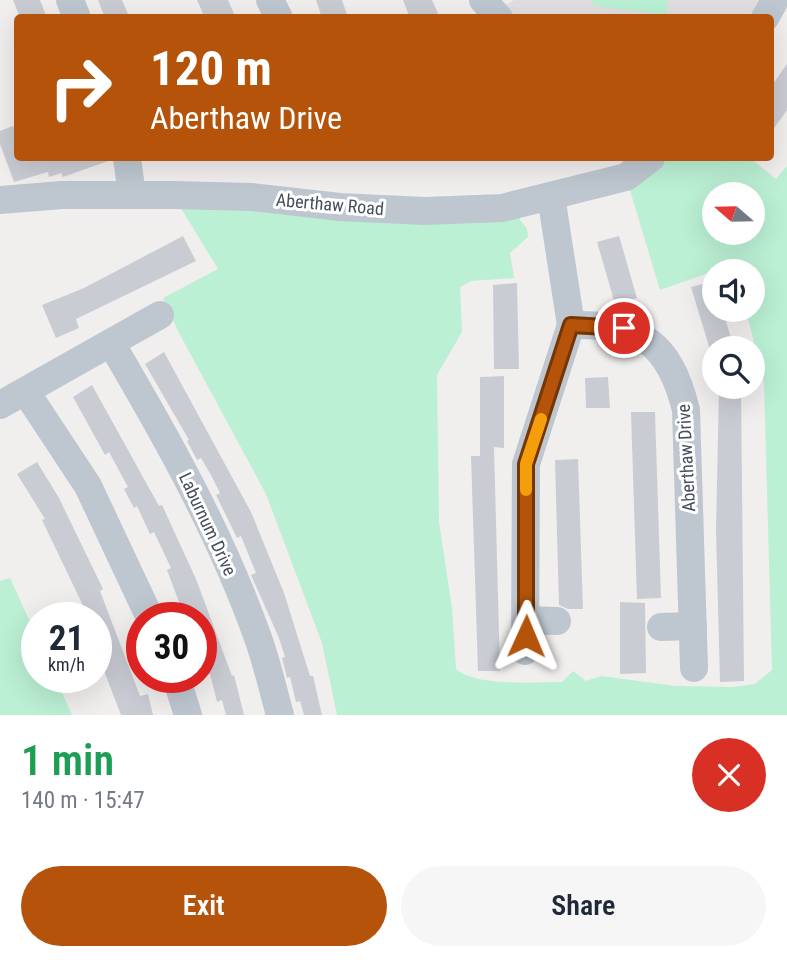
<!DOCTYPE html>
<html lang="en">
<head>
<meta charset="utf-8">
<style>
  :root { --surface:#fff; --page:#f6f6f7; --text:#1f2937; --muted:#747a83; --accent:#b45309 }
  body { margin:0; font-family:"Roboto Condensed",sans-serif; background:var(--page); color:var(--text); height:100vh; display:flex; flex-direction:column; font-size:26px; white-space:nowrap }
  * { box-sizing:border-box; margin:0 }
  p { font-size:23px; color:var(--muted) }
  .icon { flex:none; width:38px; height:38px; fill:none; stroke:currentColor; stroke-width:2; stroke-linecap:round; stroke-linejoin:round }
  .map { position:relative; height:715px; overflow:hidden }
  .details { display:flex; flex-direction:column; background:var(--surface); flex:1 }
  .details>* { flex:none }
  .banner { position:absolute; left:14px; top:14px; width:760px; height:147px; border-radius:7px; box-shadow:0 7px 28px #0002; background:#b45309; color:#fff; overflow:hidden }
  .needle { width:46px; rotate:290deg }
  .controls { position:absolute; left:702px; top:182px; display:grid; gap:14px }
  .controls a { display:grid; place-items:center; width:63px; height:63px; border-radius:50%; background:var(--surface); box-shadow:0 7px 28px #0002; font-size:35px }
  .speed { position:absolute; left:21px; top:602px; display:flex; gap:14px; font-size:35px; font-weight:700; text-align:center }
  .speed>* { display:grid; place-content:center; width:91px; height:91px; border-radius:50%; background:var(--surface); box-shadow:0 7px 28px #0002; line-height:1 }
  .speed small { font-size:18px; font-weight:400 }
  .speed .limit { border:10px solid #d22; background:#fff; color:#111 }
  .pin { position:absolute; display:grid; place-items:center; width:60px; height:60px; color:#fff; margin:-30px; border:4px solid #fff; border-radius:50%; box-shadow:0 2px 7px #0007 }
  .me { position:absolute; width:77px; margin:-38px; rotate:1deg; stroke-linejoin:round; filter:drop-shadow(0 0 5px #0008) }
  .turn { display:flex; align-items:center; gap:24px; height:147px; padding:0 21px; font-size:32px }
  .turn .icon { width:91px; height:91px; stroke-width:2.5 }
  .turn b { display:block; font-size:49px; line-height:60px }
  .round { display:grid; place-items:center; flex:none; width:74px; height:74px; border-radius:37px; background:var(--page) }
  .headline { display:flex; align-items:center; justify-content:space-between; height:119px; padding:0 21px }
  h1 { font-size:42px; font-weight:600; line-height:52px; color:#1e9e55 }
  .button { display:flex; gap:14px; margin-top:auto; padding:14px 21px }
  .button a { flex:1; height:80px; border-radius:42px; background:var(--accent); color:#fff; font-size:28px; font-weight:600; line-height:80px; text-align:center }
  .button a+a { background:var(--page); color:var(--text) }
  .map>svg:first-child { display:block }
  .education { fill:#e2dfe0 }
  .green { fill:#bbf0d4; fill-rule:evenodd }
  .building { fill:#caccd4 }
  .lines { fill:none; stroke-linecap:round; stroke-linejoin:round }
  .minor { stroke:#bec7d0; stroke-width:28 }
  .route-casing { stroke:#753606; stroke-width:18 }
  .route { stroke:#b45309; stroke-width:12 }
  .slow { stroke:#f59e0b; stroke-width:12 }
  .labels { text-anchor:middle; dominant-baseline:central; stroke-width:6; stroke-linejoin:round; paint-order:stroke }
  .street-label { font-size:18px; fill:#464f5c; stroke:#fff }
</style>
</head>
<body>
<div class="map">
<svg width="787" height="715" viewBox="0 0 787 715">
  <rect width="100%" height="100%" fill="#f1eeee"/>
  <!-- education -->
  <polygon class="education" points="514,0 775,0 765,18 499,18 493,12"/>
  <!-- green -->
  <g class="green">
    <polygon points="590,0 668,0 666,15 595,6"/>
    <path d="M651,158H750L776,179L787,166V715H337L322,643L266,494L178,331L163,298L218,269L173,195L511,207L527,229L528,237L510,253L514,278L471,281L460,287L462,332L437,375L439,522L452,608L456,669C477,687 535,682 562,682L573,671L586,681L601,676L676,686L733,687L755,684L772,670L764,383L746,310H752V271L720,269L660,290L626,177ZM714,194H752V233H714Z"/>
    <polygon points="10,578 37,637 37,677 55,677 72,715 0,715 0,581"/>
  </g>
  <!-- building -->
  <g class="building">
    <polygon points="13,0 40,0 47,18 20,18"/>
    <polygon points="98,0 122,0 128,14 105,18"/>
    <polygon points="197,0 228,0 236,18 205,18"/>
    <polygon points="316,0 342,0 348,18 322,18"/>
    <polygon points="403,0 432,0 440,18 410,18"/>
    <polygon points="787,64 787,110 770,134 770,88"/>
    <polygon points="13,126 18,137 18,158 110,158 111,160 63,177 61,173 49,177 48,172 14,182 0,144 0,131"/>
    <polygon points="183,236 196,261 76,319 79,328 56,338 42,305 84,288"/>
    <polygon points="619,236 637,298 615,304 597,242"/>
    <polygon points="714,281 714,313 723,311 734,348 714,348 714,353 711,353 691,287"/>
    <polygon points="517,283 519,369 494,369 493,285"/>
    <polygon points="164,352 251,512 284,593 310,676 313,676 322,715 304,715 300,701 296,702 290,677 287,678 282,658 285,657 279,638 251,575 256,573 241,536 237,538 216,495 220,493 211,475 201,458 197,460 187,441 189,440 145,364"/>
    <polygon points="504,376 504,448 494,447 500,671 478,671 471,456 480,456 480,377"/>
    <polygon points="608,377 610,408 586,408 585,378"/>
    <polygon points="92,385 159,506 162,505 196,579 232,676 234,675 244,715 226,715 222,700 217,702 210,674 207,675 201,660 201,618 185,618 167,570 171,568 154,532 150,534 137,506 134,508 124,489 128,487 109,452 105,455 73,397"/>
    <polygon points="719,387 741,387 744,681 720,682 716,531"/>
    <polygon points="631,412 655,412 661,598 637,599"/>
    <polygon points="578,459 583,609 568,609 559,605 555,460"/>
    <polygon points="37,462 59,498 103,589 100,591 140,696 148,694 153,715 121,715 96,650 96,618 89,618 42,520 45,519 17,474"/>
    <polygon points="620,602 645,603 646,673 620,674"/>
  </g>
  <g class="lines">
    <!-- minor -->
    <g class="minor">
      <polyline points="70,0 77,18"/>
      <polyline points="270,0 279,18"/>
      <polyline points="483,0 499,18"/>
      <polyline points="765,18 775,0"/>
      <polyline points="127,158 132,195"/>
      <polyline points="0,200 62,195 173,195 252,197 340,207 425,211 502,208 626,177 651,158"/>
      <path d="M571,325C640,324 669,341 686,410L694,668"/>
      <path d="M111,343C167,438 221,534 258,638C267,663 273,690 280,715"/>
      <polyline points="26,392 88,486 150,618"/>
      <polyline points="0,405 160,315"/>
      <polyline points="527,620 557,621"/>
      <polyline points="661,627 693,626"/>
      <polyline points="525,651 526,464 571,325 551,196"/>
      <polyline points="176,677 188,715"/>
    </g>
  </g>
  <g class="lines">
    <!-- route casing -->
    <g class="route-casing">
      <polyline id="route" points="526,636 526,464 571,325 624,328"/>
    </g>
    <!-- route -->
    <use href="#route" class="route"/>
    <!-- slow -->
    <polyline class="slow" points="526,490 526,464 541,419"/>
  </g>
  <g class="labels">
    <!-- street labels -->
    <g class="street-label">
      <text transform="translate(330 204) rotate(5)">Aberthaw Road</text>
      <text transform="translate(686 458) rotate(-93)">Aberthaw Drive</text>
      <text transform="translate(208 524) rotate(65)">Laburnum Drive</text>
    </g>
  </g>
</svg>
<div class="controls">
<a><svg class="needle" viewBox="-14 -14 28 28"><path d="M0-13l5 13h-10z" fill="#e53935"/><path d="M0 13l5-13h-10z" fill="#747a83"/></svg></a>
<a><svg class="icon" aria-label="sound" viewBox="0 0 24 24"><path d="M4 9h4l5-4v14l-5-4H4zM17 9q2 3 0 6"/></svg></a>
<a><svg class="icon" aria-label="search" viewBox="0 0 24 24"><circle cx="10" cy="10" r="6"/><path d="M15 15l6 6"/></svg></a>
</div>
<div class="speed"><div>21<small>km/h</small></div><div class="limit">30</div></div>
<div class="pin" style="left:624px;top:328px;background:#d93025"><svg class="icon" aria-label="arrive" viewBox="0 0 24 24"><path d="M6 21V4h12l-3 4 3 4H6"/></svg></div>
<svg class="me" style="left:526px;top:636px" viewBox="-20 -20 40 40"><path d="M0-17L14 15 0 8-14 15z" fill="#b45309" stroke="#fff" stroke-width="4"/></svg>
<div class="banner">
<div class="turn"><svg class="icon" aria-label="right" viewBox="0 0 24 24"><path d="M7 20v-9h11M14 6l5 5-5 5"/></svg><div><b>120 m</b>Aberthaw Drive</div></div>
</div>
</div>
<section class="details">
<div class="headline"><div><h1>1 min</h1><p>140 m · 15:47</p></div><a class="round" style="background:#d93025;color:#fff"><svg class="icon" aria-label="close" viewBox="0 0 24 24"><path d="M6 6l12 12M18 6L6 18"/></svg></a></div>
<div class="button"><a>Exit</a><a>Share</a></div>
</section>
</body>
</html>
